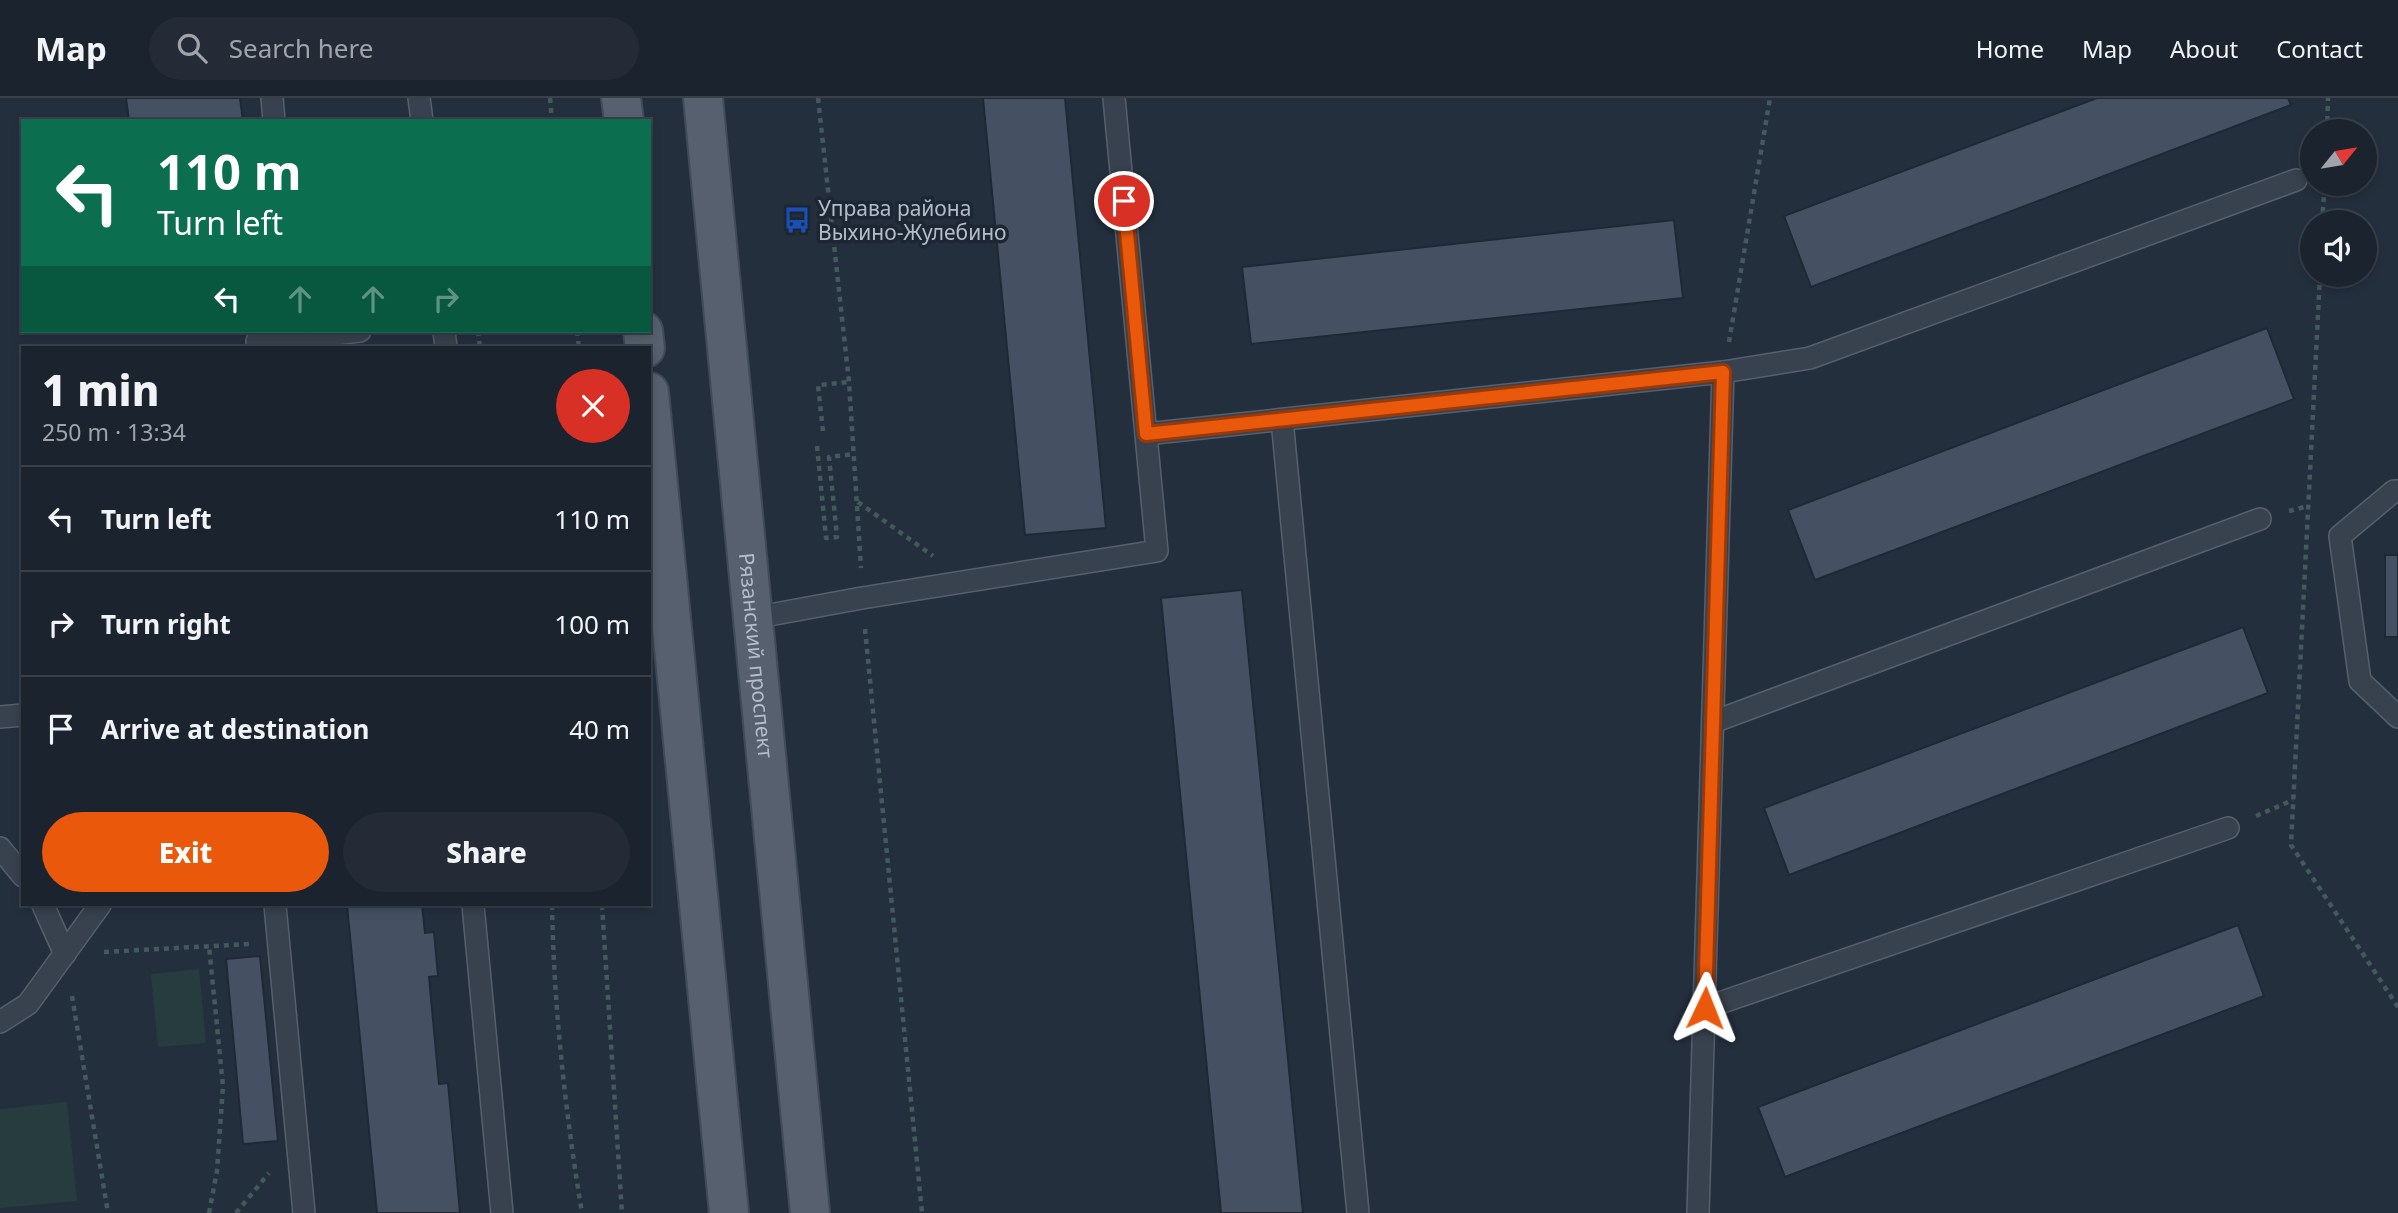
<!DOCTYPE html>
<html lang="en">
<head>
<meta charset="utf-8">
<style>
  :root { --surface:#1b232e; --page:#242b36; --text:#f1f3f6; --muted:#a0a4aa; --line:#39404a; --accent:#ea580c }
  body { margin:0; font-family:"Noto Sans",sans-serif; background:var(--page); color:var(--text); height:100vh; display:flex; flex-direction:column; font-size:26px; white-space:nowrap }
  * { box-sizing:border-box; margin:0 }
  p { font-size:23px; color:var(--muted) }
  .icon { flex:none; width:38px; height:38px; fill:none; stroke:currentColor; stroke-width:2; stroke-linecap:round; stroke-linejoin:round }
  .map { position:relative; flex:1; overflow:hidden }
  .sheet { position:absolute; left:21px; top:248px; width:630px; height:560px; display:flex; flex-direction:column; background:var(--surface); border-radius:0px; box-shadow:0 4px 10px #0003,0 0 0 2px var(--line) }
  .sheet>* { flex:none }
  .guide { position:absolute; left:21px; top:21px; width:630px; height:214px; border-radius:0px; box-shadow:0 4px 10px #0003,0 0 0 2px var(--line); background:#0b6e4f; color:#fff; overflow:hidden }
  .needle { width:46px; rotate:60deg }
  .fabs { position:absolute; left:2300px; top:21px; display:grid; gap:14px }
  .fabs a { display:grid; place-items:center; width:77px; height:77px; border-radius:50%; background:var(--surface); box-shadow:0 4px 10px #0003,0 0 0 2px var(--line); font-size:35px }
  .pin { position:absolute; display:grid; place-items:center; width:60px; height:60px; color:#fff; margin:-30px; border:4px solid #fff; border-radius:50%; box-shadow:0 2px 7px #0007 }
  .me { position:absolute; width:77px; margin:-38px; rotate:2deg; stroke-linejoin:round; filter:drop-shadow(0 0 5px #0008) }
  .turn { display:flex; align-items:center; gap:24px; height:147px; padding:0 21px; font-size:32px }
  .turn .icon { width:91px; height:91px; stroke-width:2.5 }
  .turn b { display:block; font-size:49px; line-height:60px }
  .lanes { display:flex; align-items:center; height:66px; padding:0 21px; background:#0003; justify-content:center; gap:35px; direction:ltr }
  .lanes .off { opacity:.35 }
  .round { display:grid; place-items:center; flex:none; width:74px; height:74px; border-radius:37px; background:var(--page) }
  .head { display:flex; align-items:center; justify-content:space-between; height:119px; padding:0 21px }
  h1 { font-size:42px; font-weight:800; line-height:52px }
  .action { display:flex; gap:14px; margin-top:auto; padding:14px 21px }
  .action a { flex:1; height:80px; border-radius:42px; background:var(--accent); color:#fff; font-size:28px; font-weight:800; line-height:80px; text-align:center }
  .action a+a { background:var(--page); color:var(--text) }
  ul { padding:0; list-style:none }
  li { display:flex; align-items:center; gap:21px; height:105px; padding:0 21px; border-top:2px solid var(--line) }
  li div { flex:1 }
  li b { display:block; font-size:26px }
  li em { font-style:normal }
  header { display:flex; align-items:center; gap:42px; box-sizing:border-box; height:98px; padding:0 35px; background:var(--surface); border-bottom:2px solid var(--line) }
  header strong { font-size:33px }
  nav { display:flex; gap:38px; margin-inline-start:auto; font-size:24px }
  .search { width:490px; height:63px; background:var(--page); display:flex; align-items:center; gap:18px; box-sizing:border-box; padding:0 24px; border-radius:38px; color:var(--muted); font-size:26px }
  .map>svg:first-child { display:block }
  .green { fill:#263c3f }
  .building { fill:#455162; stroke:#1f2835; stroke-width:2 }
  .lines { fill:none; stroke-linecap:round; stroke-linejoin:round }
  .service-casing { stroke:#565f6c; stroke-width:24 }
  .primary-casing { stroke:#414a57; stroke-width:42 }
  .path { stroke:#44595c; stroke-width:4.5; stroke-dasharray:5 5; stroke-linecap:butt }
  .service { stroke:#38414e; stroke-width:21 }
  .primary { stroke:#56606e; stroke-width:38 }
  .route-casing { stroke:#983908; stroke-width:18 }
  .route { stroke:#ea580c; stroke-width:12 }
  .labels { text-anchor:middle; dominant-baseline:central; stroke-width:7; stroke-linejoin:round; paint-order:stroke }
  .poi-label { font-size:21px; fill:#b4bcc9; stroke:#1d2633; text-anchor:start }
  .street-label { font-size:21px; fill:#b4bcc9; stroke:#1d2633 }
</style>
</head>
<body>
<header>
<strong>Map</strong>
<div class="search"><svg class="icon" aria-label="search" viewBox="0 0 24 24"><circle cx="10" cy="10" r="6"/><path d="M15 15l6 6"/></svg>Search here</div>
<nav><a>Home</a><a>Map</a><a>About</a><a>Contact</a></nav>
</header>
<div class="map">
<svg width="2398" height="1115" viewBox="0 0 2398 1115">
  <rect width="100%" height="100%" fill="#242f3e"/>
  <!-- green -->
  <g class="green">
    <polygon points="199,871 206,945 158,949 151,876"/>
    <polygon points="67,1004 77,1103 0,1110 0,1011"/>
  </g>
  <!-- building -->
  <g class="building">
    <polygon points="126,0 240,0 243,23 129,23"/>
    <polygon points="983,0 1065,0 1106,430 1025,437"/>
    <polygon points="2097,0 2288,0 2291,7 1811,189 1784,118"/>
    <polygon points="1674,122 1683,200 1251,246 1242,169"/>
    <polygon points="2267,230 2294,301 1815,482 1788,412"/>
    <rect x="2385" y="457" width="13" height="82"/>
    <polygon points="1242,492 1303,1115 1221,1115 1161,500"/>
    <polygon points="2243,529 2268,595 1789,777 1764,710"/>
    <polygon points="347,807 422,807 425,835 434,834 438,878 429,879 439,986 448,985 460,1115 377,1115"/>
    <polygon points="2238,827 2264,898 1785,1079 1758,1009"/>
    <polygon points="260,858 278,1043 243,1046 226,861"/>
  </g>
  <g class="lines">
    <!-- service casing -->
    <g class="service-casing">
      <g id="service">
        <polyline points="272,0 274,23"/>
        <polyline points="419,0 422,23"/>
        <polyline points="297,233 298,240 360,233"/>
        <polyline points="444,233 446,250"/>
        <polyline points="258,250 257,243 298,240"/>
        <polyline points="1282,322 1358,1115"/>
        <polyline points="1146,336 1723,274 1810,260 2296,82"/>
        <polyline points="2398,393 2394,393 2340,438 2360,583 2398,619"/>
        <polyline points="753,520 862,500 1157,453 1114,0"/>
        <polyline points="0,619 23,617"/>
        <polyline points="1713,624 2260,421"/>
        <polyline points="0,750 23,778"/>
        <polyline points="43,807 65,856"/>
        <polyline points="275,807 304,1115"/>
        <polyline points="473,807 502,1115"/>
        <polyline points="1705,910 2228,730"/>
        <polyline points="0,924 28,906 100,807"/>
        <polyline points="1698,1115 1723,274"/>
      </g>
    </g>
    <!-- primary casing -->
    <g class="primary-casing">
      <g id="primary">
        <polyline points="621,0 624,23"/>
        <path id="s1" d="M703,0L810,1115"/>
        <polyline points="643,233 645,250"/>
        <polyline points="649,294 729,1115"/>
      </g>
    </g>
    <!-- path -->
    <g class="path">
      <polyline points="550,0 552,23"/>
      <polyline points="818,0 849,284 861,470"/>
      <polyline points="2327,33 2328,0"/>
      <polyline points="2322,124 2324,97"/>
      <polyline points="2320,177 2291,747 2398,909"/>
      <polyline points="478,233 480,250"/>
      <polyline points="577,233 579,250"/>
      <polyline points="1729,244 1770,0"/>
      <polyline points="823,333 818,287 849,284"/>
      <polyline points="817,348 826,440 837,439 829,359 855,356"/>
      <polyline points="858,404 933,458"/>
      <polyline points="2289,413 2308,408"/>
      <polyline points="865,531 922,1115"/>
      <polyline points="2256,718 2293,702"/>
      <path d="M552,807C554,910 565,1013 582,1115"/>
      <polyline points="602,807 622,1115"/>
      <polyline points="104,854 249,846"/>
      <polyline points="72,898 108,1115"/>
      <polyline points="209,1115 217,1073 223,988 209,848"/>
      <polyline points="236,1115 269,1075"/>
    </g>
    <!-- service -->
    <use href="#service" class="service"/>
    <!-- primary -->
    <use href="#primary" class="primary"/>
  </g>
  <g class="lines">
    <!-- route casing -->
    <g class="route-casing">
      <polyline id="route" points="1124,103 1146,336 1723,274 1705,910"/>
    </g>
    <!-- route -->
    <use href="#route" class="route"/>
  </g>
  <!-- icons -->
  <defs>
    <g id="bus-bare" transform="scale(2.1)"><path d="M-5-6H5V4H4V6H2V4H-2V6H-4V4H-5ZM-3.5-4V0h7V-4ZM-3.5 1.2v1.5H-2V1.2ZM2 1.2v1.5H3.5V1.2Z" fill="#1a4fb4" stroke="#1d2633" stroke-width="2.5" paint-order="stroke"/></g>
  </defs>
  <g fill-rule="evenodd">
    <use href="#bus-bare" x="797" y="122"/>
  </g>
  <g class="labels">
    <!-- poi labels -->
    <g class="poi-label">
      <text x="818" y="110">Управа района<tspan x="818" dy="24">Выхино-Жулебино</tspan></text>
    </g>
    <!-- street labels -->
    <g class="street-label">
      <text stroke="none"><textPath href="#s1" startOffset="560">Рязанский проспект</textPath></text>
    </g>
  </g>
</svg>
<div class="fabs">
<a><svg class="needle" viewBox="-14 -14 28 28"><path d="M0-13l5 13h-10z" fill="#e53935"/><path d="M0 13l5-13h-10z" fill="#a0a4aa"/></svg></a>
<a><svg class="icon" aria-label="sound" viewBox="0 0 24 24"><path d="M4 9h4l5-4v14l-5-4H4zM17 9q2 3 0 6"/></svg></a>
</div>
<div class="pin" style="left:1124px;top:103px;background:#d93025"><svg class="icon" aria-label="arrive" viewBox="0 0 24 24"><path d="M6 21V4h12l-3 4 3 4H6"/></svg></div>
<svg class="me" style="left:1705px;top:910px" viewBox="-20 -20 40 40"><path d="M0-17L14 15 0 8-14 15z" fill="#ea580c" stroke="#fff" stroke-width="4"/></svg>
<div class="guide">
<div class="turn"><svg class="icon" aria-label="left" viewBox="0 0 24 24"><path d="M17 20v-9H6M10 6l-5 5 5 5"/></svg><div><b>110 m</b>Turn left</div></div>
<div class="lanes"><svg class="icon" aria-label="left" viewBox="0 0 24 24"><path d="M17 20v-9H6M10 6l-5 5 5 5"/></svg><svg class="icon off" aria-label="ahead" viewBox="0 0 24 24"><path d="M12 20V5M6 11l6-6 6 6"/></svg><svg class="icon off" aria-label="ahead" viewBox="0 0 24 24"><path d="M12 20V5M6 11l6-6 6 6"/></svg><svg class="icon off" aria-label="right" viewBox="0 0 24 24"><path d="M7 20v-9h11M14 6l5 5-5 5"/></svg></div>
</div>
<section class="sheet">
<div class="head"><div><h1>1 min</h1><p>250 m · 13:34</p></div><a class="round" style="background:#d93025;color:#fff"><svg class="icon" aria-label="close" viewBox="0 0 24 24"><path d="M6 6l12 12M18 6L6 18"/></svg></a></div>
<ul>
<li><svg class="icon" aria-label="left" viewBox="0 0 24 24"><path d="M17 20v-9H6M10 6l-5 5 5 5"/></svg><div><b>Turn left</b></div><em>110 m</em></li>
<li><svg class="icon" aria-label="right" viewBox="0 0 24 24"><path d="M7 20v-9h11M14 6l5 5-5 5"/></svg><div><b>Turn right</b></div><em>100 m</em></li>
<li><svg class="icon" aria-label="arrive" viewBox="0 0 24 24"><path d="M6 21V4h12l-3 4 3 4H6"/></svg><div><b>Arrive at destination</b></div><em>40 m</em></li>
</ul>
<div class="action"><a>Exit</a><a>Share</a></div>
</section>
</div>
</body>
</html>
